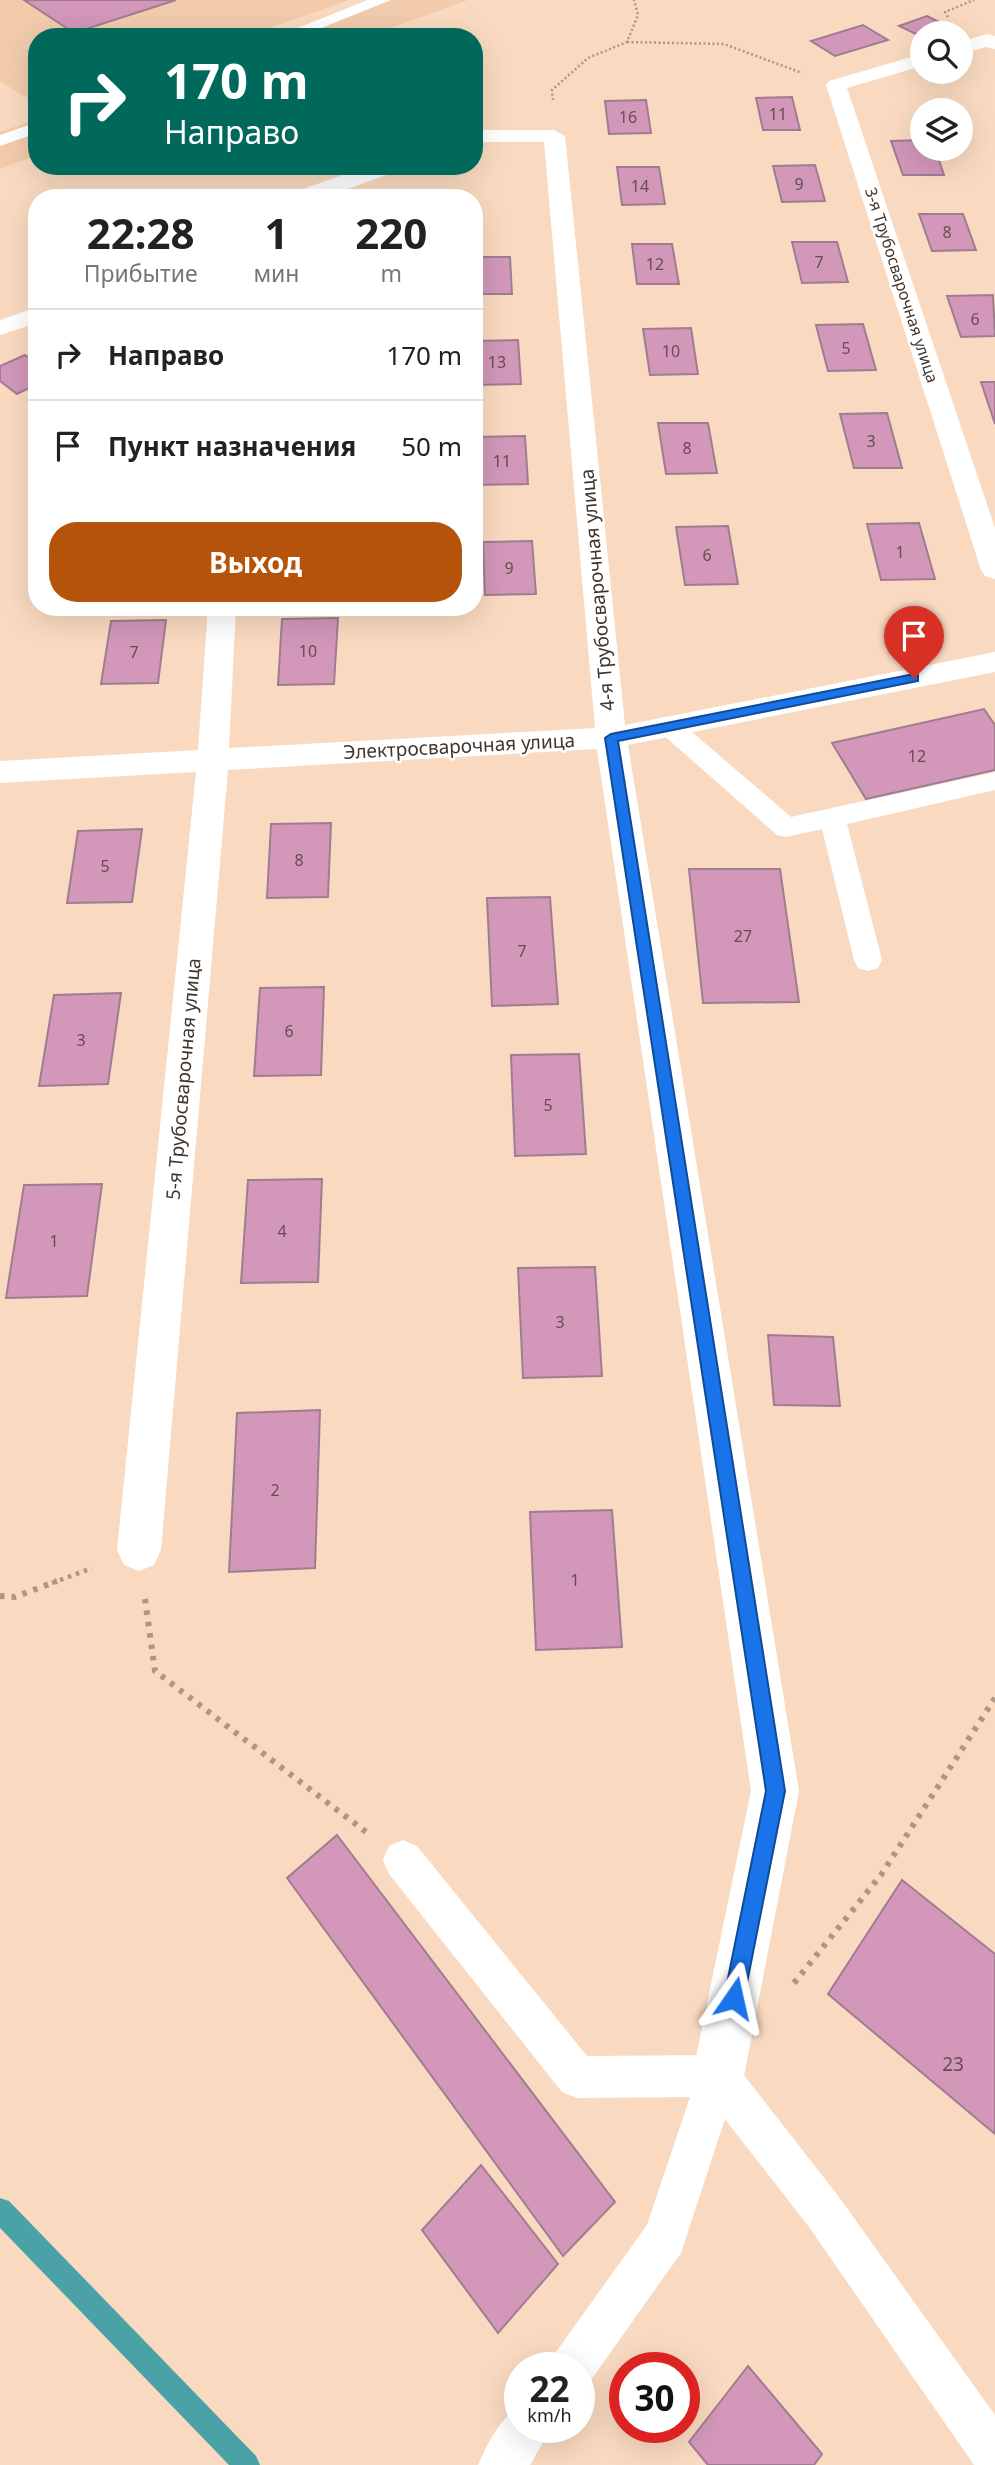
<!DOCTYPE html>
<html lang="ru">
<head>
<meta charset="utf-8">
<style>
  :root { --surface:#fff; --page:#f2f2f2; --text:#222; --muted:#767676; --line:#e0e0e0; --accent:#b45309 }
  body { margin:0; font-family:"Noto Sans",sans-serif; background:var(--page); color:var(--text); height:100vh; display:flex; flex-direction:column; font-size:26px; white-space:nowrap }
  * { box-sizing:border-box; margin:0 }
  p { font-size:23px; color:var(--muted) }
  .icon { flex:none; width:38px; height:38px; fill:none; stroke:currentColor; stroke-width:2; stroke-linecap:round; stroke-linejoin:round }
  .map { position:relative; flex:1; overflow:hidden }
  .drawer { position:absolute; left:28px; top:189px; width:455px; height:427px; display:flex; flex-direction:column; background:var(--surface); border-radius:28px; box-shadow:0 7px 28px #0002 }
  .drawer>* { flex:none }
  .top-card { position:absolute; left:28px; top:28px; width:455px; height:147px; border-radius:28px; box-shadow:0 7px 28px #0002; background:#00695c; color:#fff; overflow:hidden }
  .fabs { position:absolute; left:910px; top:21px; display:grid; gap:14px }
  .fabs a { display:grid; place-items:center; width:63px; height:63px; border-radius:50%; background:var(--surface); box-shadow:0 7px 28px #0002; font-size:35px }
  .speed { position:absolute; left:504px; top:2352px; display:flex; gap:14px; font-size:35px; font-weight:700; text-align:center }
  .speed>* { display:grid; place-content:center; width:91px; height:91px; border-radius:50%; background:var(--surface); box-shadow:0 7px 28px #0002; line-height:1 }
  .speed small { font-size:18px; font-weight:400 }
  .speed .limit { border:10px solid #d22; background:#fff; color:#111 }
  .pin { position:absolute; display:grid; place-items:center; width:60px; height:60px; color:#fff; margin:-72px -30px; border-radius:50% 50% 50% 0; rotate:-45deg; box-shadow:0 0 7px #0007 }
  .pin .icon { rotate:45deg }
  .me { position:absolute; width:77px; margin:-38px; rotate:11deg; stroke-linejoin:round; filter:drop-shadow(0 0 5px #0008) }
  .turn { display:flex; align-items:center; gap:24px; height:147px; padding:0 21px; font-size:32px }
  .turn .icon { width:91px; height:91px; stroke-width:2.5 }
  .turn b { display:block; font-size:49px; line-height:60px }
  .eta { display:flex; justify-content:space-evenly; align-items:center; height:119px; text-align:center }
  .eta b { font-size:42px; font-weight:700; line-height:49px }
  .action { display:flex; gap:14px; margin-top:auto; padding:14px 21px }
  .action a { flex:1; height:80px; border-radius:28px; background:var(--accent); color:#fff; font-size:28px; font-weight:700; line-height:80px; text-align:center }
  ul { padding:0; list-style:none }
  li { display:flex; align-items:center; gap:21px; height:91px; padding:0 21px; border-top:2px solid var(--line) }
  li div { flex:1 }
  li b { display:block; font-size:26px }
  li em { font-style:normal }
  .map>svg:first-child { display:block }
  .built { fill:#f1cbac }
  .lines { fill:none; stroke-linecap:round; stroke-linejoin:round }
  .stream { fill:#4aa2a7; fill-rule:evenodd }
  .building { fill:#d297b9; stroke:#9f7d90; stroke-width:2 }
  .path-far2 { stroke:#ad9683; stroke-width:2.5; stroke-dasharray:2 2.5; stroke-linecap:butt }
  .path-far1 { stroke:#ad9683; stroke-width:4.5; stroke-dasharray:3.5 5; stroke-linecap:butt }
  .path { stroke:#ad9683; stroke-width:6; stroke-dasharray:4.5 7; stroke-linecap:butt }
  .service { fill:#fff; fill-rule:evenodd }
  .minor { fill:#fff; fill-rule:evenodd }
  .route { fill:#1a73e8; stroke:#114b97; stroke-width:2 }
  .labels { text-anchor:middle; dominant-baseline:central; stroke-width:5; stroke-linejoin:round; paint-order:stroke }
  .number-label { font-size:16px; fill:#664e4f }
  .far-street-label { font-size:16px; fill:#42362c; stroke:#fff }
  .street-label { font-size:19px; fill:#42362c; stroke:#fff }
  .near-number-label { font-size:19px; fill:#664e4f }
</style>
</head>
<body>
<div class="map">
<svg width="995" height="2465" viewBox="0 0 995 2465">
  <rect width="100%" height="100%" fill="#f9dac0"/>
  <!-- built -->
  <g class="built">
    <polygon points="0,0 349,0 244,37 37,37 37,104 0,81"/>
    <polygon points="377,0 468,0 366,37 272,37"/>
    <polygon points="37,119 37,155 0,169 0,132"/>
  </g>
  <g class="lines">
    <!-- stream -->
    <polygon class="stream" points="0,2198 9,2201 256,2456 260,2465 229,2465 0,2228"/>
  </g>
  <!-- building -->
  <g class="building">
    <polygon points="24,0 176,0 74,33"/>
    <polygon points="927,16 951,28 935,33 922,33 922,37 899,26"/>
    <polygon points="863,25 888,40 835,56 811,41"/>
    <polygon points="792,97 800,130 763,130 756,98"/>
    <polygon points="646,100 651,133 609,134 605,101"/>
    <polygon points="922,140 922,149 935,149 944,175 903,175 891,141"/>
    <polygon points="815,165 825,201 782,202 773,166"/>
    <polygon points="617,167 659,167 665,204 622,205"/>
    <polygon points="919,214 963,214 976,250 932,251"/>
    <polygon points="792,242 837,242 848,282 802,283"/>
    <polygon points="632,244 672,244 679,284 637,284"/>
    <polygon points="474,257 510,257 512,294 474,294"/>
    <polygon points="993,295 995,336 961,337 947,296"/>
    <polygon points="863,324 876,370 828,371 816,325"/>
    <polygon points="691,328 698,374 650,375 643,329"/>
    <polygon points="518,340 521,384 474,385 474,341"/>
    <polygon points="25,355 37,363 37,384 17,394 0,381 0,366"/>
    <polygon points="981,382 995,382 995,424"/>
    <polygon points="887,413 902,468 854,468 840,414"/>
    <polygon points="658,423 708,423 717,473 666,474"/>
    <polygon points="525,436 528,484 478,485 476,437"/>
    <polygon points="919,523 935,579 881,580 867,524"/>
    <polygon points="728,526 738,584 685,585 676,527"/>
    <polygon points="532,541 536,594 485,595 483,542"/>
    <polygon points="338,618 334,684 278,685 282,619"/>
    <polygon points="166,620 158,683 101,684 111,621"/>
    <polygon points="984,709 995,725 995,770 866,799 832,743"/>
    <polygon points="331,823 328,897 267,898 271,824"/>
    <polygon points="142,829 132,902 67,903 78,831"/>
    <polygon points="689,869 780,869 799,1002 703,1003"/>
    <polygon points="550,897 558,1004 492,1006 487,898"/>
    <polygon points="324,987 321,1075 254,1076 260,988"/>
    <polygon points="121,993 108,1084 39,1086 54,995"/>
    <polygon points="579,1054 586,1154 515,1156 511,1055"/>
    <polygon points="322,1179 318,1282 241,1283 248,1180"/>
    <polygon points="102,1184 87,1296 6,1298 24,1185"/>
    <polygon points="595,1267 602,1376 523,1378 518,1268"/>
    <polygon points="768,1335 833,1337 840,1406 774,1405"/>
    <polygon points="320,1410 315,1568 229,1572 237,1413"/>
    <polygon points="612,1510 622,1647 536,1650 530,1512"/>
    <polygon points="337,1835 615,2202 563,2256 287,1878"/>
    <polygon points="902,1880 995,1954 995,2134 828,1994"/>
    <polygon points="481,2165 558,2264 498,2333 422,2230"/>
    <polygon points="748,2366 822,2454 814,2465 708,2465 689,2442"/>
  </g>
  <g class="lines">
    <!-- path-far2 -->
    <g class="path-far2">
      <polyline points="948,17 945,12 974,0"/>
      <polyline points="627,42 724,44 802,73"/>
      <polyline points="553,100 552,90 588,58 627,42 638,15 634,0"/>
    </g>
    <!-- path-far1 -->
    <polyline class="path-far1" points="52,1583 92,1568"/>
    <!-- path -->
    <g class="path">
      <polyline points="0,1596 15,1597 57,1581"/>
      <polyline points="145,1599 155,1671 366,1832"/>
      <polyline points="794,1983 881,1875 995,1698"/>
    </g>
    <!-- service -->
    <g class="service">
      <polygon points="368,0 391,0 299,37 275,37"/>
      <polygon points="37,122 37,133 0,146 0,135"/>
      <polygon points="669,717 678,720 791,817 995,772 995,790 847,824 882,960 878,968 868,971 858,968 854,960 822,829 786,837 777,835 660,732 656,726 660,720"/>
      <polygon points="403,1840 417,1846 587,2056 718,2055 733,2061 839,2197 995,2415 995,2465 974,2465 809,2227 725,2119 681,2253 588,2384 579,2388 579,2368 549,2368 556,2352 647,2225 690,2097 577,2098 562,2092 389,1874 383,1860 389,1846"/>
      <path d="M520,2408V2427H552L530,2465H478C486,2447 501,2415 520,2408Z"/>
    </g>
    <!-- minor -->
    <g class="minor">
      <polygon points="987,34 995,36 995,49 986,47 961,54 961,42"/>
      <polygon points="922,54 922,66 847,88 995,528 995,579 985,576 981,570 826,85 829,81"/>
      <polygon points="474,130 554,130 565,136 625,725 995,652 995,672 628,745 799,1791 744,2076 736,2094 718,2102 700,2094 692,2076 751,1791 597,749 228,770 161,1550 154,1565 139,1571 124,1565 117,1550 196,772 0,783 0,761 198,750 208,607 236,607 229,748 595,728 544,142 474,142"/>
      <polygon points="368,166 401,166 398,171 322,198 289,198 292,193"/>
      <polygon points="37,307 37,323 0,335 0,320"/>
    </g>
  </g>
  <!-- route -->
  <polygon class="route" points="914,674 918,675 918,681 618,741 785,1791 744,1998 741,2006 734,2009 727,2006 724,1998 766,1791 605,738 611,734"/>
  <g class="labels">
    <!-- number labels -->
    <g class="number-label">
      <text x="778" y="114">11</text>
      <text x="628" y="117">16</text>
      <text x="799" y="184">9</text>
      <text x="640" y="186">14</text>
      <text x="947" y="232">8</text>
      <text x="819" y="262">7</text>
      <text x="655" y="264">12</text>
      <text x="975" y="319">6</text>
      <text x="846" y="348">5</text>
      <text x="671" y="351">10</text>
      <text x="497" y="362">13</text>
      <text x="871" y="441">3</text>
      <text x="687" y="448">8</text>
      <text x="502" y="461">11</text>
      <text x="900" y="552">1</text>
      <text x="707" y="555">6</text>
      <text x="509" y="568">9</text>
      <text x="308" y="651">10</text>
      <text x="134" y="652">7</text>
      <text x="917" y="756">12</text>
      <text x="299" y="860">8</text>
      <text x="105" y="866">5</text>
      <text x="743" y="936">27</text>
      <text x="522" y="951">7</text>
      <text x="289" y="1031">6</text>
      <text x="81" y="1040">3</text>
      <text x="548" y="1105">5</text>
      <text x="282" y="1231">4</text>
      <text x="54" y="1241">1</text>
      <text x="560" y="1322">3</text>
      <text x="275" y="1490">2</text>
      <text x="575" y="1580">1</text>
    </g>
    <!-- far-street labels -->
    <g class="far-street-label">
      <text transform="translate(902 285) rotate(72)">3-я Трубосварочная улица</text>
    </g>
    <!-- street labels -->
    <g class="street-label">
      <text transform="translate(597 590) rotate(-95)">4-я Трубосварочная улица</text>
      <text transform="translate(459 746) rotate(-3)">Электросварочная улица</text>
      <text transform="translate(183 1079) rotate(-85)">5-я Трубосварочная улица</text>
    </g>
    <!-- near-number labels -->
    <g class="near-number-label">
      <text x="953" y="2064">23</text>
    </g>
  </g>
</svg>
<div class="fabs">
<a><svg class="icon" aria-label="search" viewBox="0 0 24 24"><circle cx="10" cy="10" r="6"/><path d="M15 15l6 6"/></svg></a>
<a><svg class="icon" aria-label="layers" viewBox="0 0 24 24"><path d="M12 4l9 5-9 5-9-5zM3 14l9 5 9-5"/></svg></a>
</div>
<div class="speed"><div>22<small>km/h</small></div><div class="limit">30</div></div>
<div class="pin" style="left:914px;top:678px;background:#d93025"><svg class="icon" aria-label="arrive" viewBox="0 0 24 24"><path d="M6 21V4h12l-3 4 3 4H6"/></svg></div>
<svg class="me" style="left:734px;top:1998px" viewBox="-20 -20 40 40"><path d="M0-17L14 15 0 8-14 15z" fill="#1a73e8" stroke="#fff" stroke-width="4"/></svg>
<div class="top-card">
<div class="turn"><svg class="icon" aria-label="right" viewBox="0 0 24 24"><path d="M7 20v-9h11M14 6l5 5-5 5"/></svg><div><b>170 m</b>Направо</div></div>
</div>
<section class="drawer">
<div class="eta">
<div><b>22:28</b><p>Прибытие</p></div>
<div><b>1</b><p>мин</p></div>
<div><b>220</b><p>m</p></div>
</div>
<ul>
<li><svg class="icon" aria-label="right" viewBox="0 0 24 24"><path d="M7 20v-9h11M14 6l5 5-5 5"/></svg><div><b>Направо</b></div><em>170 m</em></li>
<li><svg class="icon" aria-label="arrive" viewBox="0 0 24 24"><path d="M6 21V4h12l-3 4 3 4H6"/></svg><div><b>Пункт назначения</b></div><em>50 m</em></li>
</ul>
<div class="action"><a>Выход</a></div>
</section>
</div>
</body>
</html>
